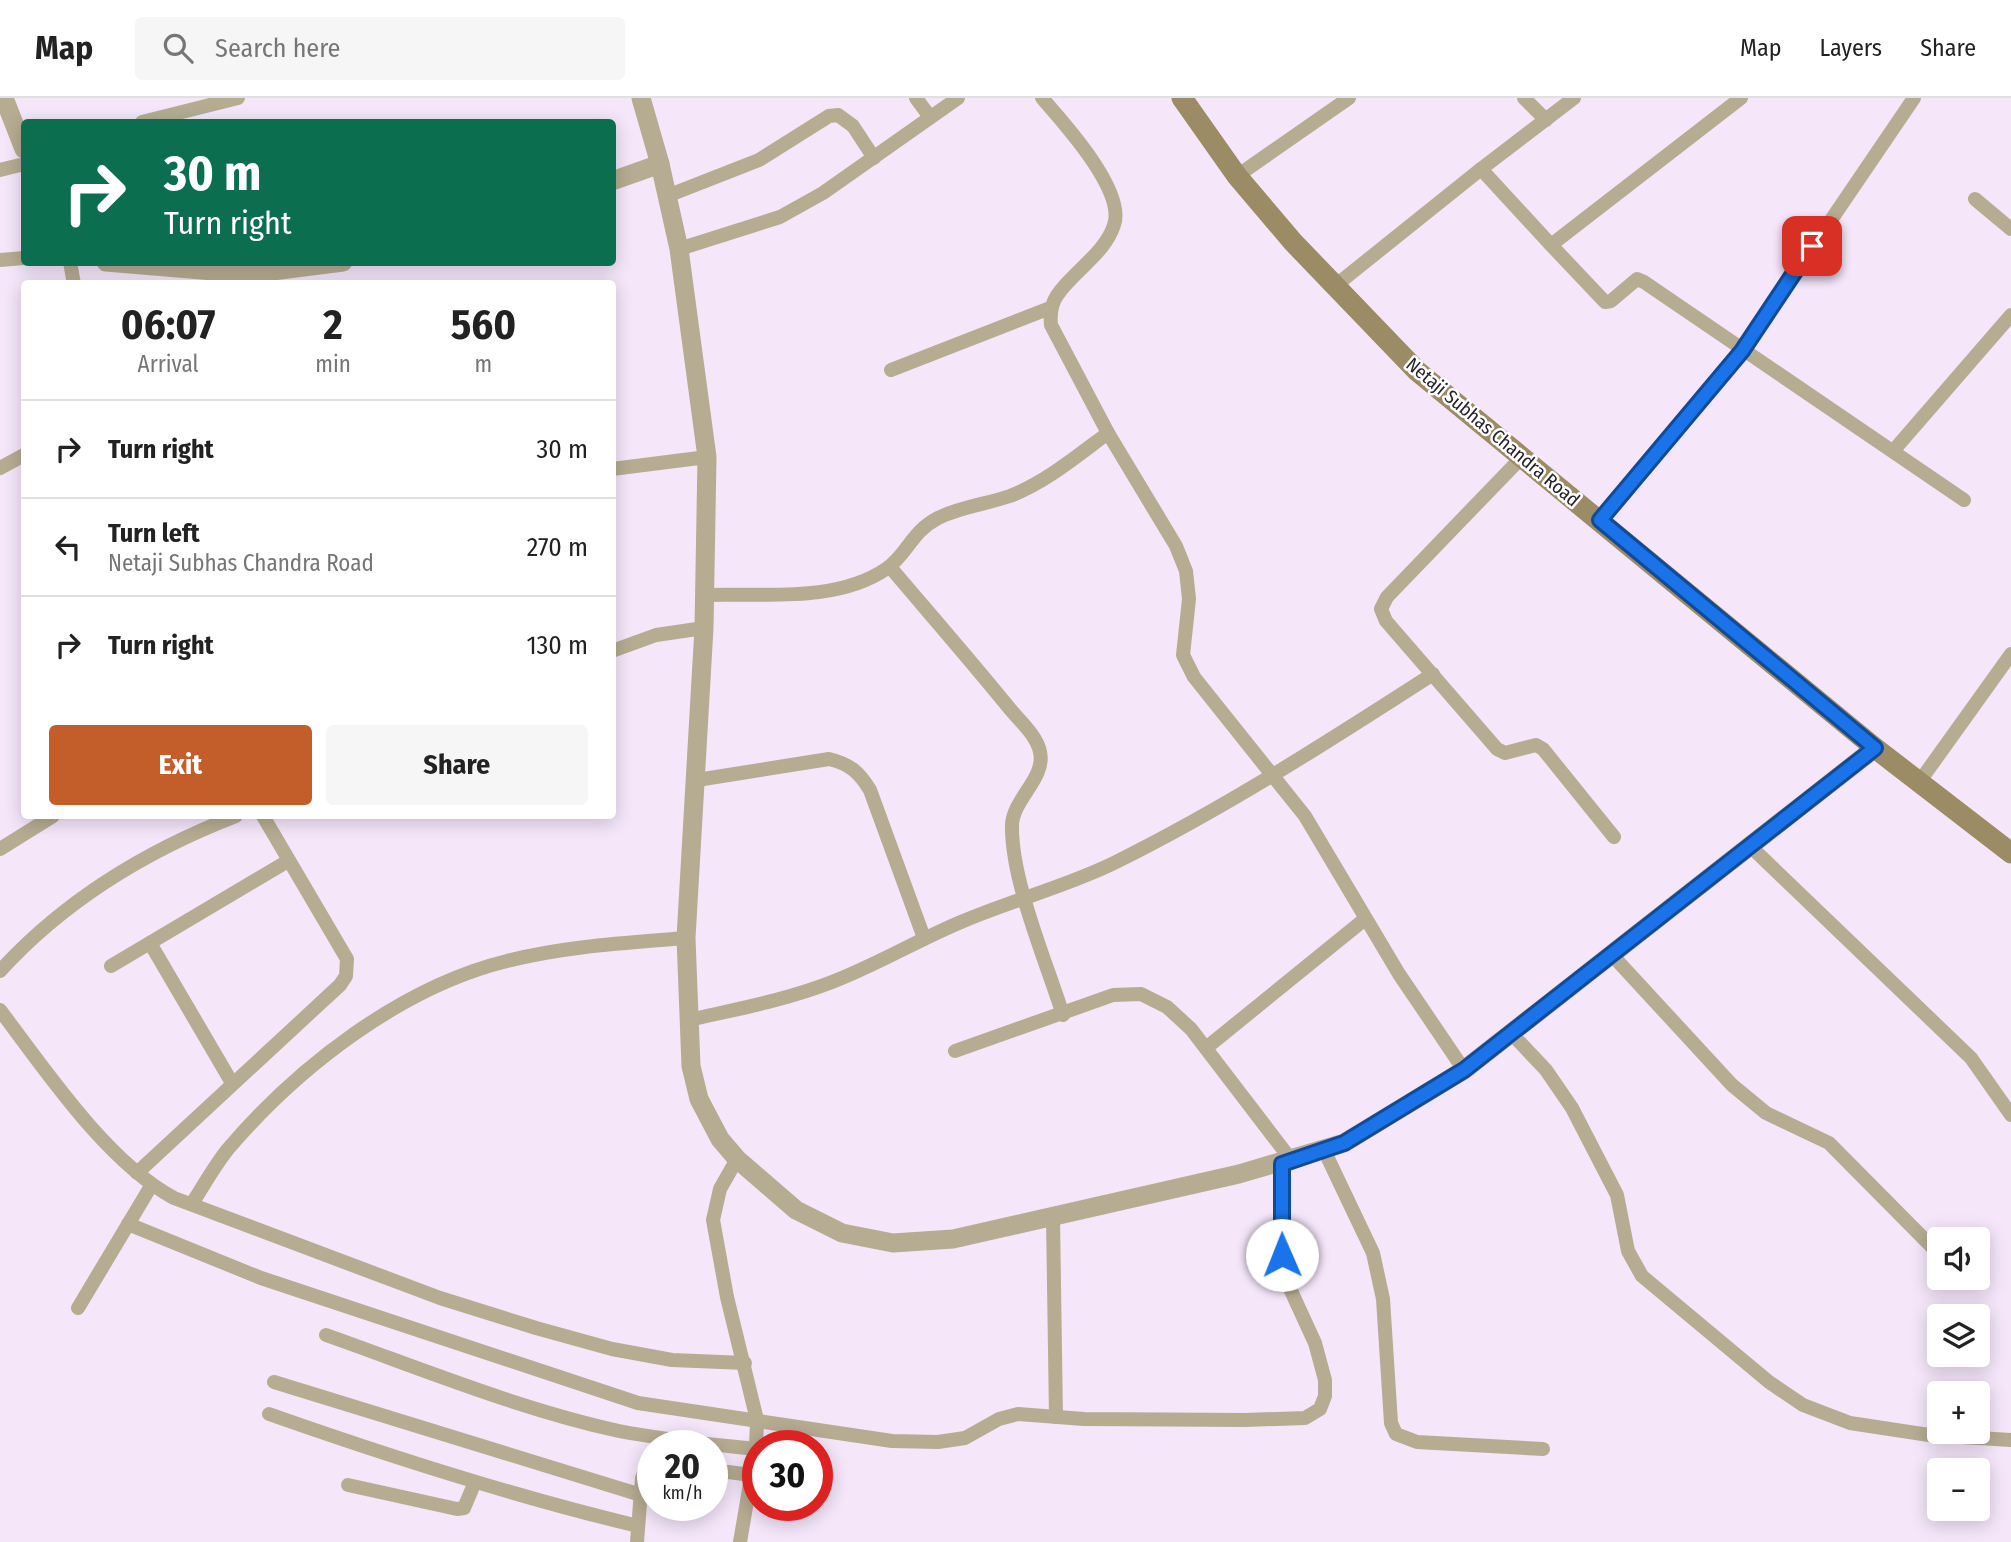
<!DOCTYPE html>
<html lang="en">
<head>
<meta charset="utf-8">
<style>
  :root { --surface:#fff; --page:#f6f6f6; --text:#222; --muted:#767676; --line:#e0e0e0; --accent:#c35e2a }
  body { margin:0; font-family:"Fira Sans Condensed",sans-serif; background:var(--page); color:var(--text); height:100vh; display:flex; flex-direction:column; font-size:26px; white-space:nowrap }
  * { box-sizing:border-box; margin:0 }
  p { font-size:23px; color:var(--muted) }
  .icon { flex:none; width:38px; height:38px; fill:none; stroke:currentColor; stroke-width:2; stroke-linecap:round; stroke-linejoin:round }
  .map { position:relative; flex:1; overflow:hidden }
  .drawer { position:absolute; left:21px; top:182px; width:595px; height:539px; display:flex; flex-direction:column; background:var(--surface); border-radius:7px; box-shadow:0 4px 18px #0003 }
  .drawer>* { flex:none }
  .banner { position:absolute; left:21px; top:21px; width:595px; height:147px; border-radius:7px; box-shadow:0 4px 18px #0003; background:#0b6e4f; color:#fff; overflow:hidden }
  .buttons { position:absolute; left:1927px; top:1129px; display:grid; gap:14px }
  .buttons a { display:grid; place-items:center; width:63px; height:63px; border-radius:7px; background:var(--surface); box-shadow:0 4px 18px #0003; font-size:35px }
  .speed { position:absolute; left:637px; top:1332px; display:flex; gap:14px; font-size:35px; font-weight:700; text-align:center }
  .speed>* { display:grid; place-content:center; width:91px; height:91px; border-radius:50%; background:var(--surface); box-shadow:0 4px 18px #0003; line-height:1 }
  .speed small { font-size:18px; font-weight:400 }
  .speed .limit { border:10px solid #d22; background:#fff; color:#111 }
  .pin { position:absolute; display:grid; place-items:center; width:60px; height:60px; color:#fff; margin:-30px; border-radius:14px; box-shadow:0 4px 10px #0006 }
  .me { position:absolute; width:77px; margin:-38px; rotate:359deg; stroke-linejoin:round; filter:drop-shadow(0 0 5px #0008) }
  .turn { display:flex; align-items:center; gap:24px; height:147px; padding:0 28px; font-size:32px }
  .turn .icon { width:91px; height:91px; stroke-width:2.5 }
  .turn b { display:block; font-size:49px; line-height:60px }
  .eta { display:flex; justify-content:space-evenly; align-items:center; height:119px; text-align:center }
  .eta b { font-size:42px; font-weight:700; line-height:49px }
  .primary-button { display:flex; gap:14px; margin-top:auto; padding:14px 28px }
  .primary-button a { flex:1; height:80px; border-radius:7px; background:var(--accent); color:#fff; font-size:28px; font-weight:700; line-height:80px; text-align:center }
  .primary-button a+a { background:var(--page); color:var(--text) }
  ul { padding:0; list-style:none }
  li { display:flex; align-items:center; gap:21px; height:98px; padding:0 28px; border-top:2px solid var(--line) }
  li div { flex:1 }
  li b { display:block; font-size:26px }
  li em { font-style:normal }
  header { display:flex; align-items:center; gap:42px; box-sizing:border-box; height:98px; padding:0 35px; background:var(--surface); border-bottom:2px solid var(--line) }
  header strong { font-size:33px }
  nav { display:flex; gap:38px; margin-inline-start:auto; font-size:24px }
  .search { width:490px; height:63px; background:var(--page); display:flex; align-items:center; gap:18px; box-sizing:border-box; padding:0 24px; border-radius:7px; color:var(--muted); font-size:26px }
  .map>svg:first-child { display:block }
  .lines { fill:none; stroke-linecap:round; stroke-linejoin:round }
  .minor { stroke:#b6ac92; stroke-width:14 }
  .tertiary { stroke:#b6ac92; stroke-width:19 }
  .secondary { stroke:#9b8c65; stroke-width:21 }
  .route-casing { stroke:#114b97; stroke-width:18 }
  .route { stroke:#1a73e8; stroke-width:12 }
  .labels { text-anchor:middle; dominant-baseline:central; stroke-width:5; stroke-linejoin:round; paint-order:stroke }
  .street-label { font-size:19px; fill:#29242b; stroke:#fff }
</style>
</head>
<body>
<header>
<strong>Map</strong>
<div class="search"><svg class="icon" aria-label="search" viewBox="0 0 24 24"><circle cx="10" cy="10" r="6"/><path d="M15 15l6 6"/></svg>Search here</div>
<nav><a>Map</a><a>Layers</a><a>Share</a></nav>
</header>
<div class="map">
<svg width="2011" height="1444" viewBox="0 0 2011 1444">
  <rect width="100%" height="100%" fill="#f5e6fa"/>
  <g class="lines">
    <!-- minor -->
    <g class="minor">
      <polyline points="916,0 930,19"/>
      <path d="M1042,0C1064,25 1126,93 1114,127C1107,149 1087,164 1071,181C1056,196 1049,206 1051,227L1108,335L1176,448L1186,473L1189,501L1183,557L1194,579L1305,718L1399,876L1464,972"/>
      <polyline points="1524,0 1546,22"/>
      <polyline points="142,24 238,0"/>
      <polyline points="1481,71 1574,0"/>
      <polyline points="0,72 24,66"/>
      <polyline points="1237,78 1349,0"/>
      <polyline points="667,98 759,62 829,18 838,17 853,28 874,60"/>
      <polyline points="1975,101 2011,131"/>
      <polyline points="1551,147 1605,204 1611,203 1637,181 1644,184 1964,402"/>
      <polyline points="679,151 780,119 823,95 958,0"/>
      <polyline points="0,162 24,160"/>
      <polyline points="70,164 74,186"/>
      <polyline points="1335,188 1481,71 1551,147 1741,0"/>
      <polyline points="891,272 1050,210"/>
      <polyline points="1894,352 2011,217"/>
      <polyline points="1521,360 1387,499 1381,511 1386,523 1497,651 1505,655 1536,647 1543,651 1614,739"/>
      <polyline points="0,370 24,357"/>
      <polyline points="612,371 707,359"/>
      <polyline points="1599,422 1742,253 1914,0"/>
      <path d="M890,469C930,516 971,563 1010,611C1020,623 1037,638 1040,654C1046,680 1013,701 1012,727C1011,782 1046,863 1063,917"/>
      <path d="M705,497C764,495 836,505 886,471C907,457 911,434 938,420C960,409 987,406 1010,398C1046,384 1077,358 1108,335"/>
      <polyline points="612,553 656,537 704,530"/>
      <path d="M697,682L829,661C850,666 859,674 870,692L924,840"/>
      <polyline points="1920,683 2011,556"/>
      <polyline points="1750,748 1971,960 2011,1017"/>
      <polyline points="0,751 53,718"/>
      <polyline points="150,845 232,985"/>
      <polyline points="1613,858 1732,987 1766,1015 1829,1045 1939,1156"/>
      <polyline points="111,868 288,763"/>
      <path d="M0,873C64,803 148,752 236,718"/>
      <path d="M0,912C46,973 107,1064 174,1100L440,1200L536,1230L612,1251L672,1262L745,1265"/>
      <path d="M689,922C737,911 786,902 832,884C876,867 918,842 961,824C1012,802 1065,789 1114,765C1225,710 1329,643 1433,576"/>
      <polyline points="1511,935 1546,972 1572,1010 1617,1097 1628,1153 1642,1178 1769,1284 1803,1307 1850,1325 1929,1337 2011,1342"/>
      <polyline points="1206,950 1365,821"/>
      <polyline points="955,953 1113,897 1141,896 1167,909 1191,931 1292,1063"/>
      <polyline points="1324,1052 1373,1155 1383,1201 1391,1325 1396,1336 1417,1344 1543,1351"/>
      <polyline points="737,1061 720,1091 713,1122 727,1199 757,1322 756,1351 740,1444"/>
      <polyline points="137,1075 340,887 346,878 347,861 263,718"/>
      <path d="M193,1104C204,1087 215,1067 228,1051C298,969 401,889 507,863C566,848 626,845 686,840"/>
      <polyline points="1053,1120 1056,1319"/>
      <polyline points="128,1126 261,1180 638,1305 892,1343 938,1344 965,1340 999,1321 1018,1316 1084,1321 1245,1322 1305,1320 1320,1311 1325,1298 1325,1282 1315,1245 1287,1184 1282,1157 1282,1066"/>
      <polyline points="1962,1180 1963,1180"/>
      <polyline points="78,1210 151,1088"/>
      <path d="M326,1237C422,1271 519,1311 619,1333C665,1342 710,1346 756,1351"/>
      <polyline points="274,1284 641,1397"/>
      <path d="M269,1316C391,1359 513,1398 638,1428"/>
      <polyline points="712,1372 752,1377"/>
      <polyline points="348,1387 457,1411 464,1410 475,1384"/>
      <polyline points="637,1444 642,1380 647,1367 653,1364"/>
    </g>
    <!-- tertiary -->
    <g class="tertiary">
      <polyline points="4,0 24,51"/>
      <polyline points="641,0 660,66"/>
      <polyline points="612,83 660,66 679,151 707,359 704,530 686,840 691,968 699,1001 720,1041 737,1061 796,1112 842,1135 893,1145 953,1141 1239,1076 1344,1045 1464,972 1875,650"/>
      <polyline points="106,164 249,176 343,164"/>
    </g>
    <!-- secondary -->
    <polyline class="secondary" points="1182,0 1237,78 1293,144 1417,273 1875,650 2011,755"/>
  </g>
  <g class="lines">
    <!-- route casing -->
    <g class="route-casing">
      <polyline id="route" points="1282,1157 1282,1066 1344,1045 1464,972 1875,650 1600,422 1742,253 1812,148"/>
    </g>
    <!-- route -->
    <use href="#route" class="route"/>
  </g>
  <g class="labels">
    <!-- street labels -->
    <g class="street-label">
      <text transform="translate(1493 334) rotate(40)">Netaji Subhas Chandra Road</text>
    </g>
  </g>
</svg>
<div class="buttons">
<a><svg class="icon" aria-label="sound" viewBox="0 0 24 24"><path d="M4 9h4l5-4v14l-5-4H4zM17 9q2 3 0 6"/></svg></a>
<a><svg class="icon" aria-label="layers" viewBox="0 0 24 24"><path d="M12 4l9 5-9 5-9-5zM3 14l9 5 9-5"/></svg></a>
<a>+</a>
<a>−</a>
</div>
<div class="speed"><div>20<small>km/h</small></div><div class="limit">30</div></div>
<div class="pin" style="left:1812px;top:148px;background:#d93025"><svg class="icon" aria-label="arrive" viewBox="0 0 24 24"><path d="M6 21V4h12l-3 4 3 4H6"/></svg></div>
<svg class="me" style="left:1282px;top:1157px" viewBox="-20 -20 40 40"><circle r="19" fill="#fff"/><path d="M0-13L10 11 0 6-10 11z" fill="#1a73e8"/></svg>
<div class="banner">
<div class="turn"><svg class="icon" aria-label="right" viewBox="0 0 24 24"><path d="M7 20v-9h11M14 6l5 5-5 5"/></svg><div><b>30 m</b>Turn right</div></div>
</div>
<section class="drawer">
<div class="eta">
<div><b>06:07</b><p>Arrival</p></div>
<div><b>2</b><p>min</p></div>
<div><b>560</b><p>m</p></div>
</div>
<ul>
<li><svg class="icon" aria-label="right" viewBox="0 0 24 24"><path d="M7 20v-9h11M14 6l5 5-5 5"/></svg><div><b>Turn right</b></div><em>30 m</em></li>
<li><svg class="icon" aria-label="left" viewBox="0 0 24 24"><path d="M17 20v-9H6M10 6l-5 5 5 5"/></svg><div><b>Turn left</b><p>Netaji Subhas Chandra Road</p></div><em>270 m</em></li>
<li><svg class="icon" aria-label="right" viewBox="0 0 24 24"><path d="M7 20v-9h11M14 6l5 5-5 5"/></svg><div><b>Turn right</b></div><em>130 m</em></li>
</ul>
<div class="primary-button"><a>Exit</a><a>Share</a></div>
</section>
</div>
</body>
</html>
